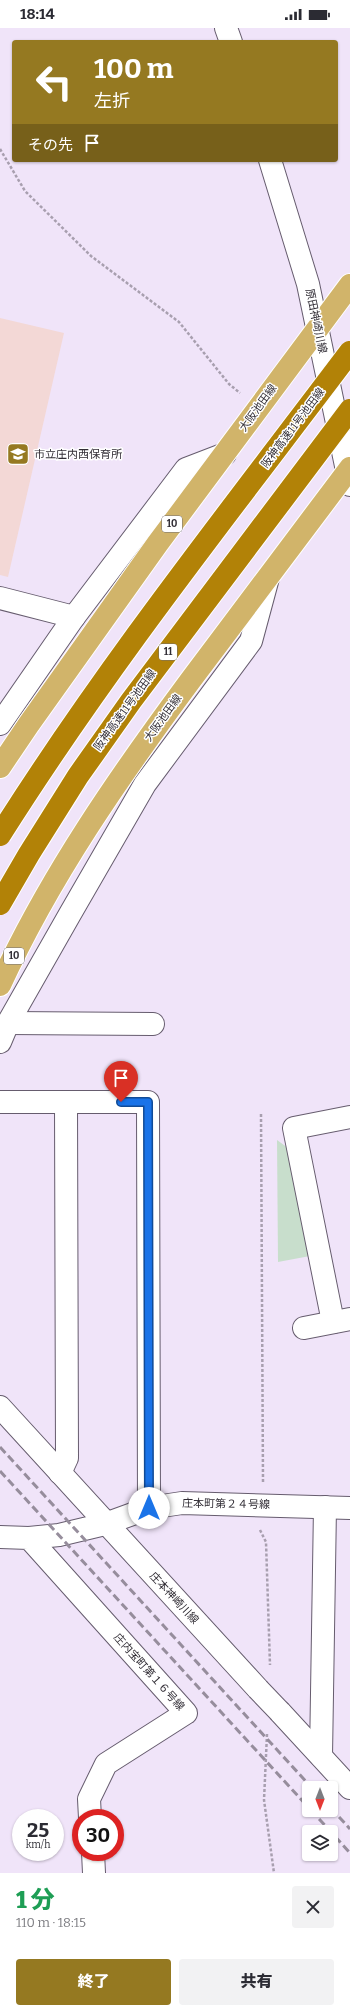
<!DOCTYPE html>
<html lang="ja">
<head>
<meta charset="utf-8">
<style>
  :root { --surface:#fff; --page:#f2f2f3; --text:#2b2b33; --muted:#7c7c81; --accent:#957921 }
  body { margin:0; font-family:Bitter,"Noto Sans JP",serif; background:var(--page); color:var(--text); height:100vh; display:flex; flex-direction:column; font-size:15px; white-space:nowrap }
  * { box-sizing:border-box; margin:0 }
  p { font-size:13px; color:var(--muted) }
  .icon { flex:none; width:22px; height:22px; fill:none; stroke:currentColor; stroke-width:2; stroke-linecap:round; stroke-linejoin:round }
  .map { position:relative; height:1845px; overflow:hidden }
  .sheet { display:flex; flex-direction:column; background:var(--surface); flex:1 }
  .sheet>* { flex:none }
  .hud { position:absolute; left:12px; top:12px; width:326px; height:122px; border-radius:4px; box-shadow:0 1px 3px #0004; background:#957921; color:#fff; overflow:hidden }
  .needle { width:26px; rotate:180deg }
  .controls { position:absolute; left:302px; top:1753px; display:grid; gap:8px }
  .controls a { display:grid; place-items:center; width:36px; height:36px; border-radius:4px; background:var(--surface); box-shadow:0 1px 3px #0004; font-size:20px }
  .speed { position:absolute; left:12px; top:1781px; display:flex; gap:8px; font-size:20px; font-weight:700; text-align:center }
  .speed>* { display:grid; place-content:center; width:52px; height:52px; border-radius:50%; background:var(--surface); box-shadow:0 1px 3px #0004; line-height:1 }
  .speed small { font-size:10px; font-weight:400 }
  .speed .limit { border:6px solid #d22; background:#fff; color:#111 }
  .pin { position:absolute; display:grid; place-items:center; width:34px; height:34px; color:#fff; margin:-41px -17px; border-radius:50% 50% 50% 0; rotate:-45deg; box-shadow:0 0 4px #0007 }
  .pin .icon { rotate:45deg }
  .me { position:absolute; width:44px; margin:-22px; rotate:0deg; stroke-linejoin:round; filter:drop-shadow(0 0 3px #0008) }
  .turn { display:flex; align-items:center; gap:14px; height:84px; padding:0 16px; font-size:18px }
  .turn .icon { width:52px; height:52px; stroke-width:2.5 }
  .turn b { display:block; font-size:28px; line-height:34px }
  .then { display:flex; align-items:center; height:38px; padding:0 16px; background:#0003; gap:8px; font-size:15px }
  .round { display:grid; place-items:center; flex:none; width:42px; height:42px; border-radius:4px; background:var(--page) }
  .summary { display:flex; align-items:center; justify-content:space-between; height:68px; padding:0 16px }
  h1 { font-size:24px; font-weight:800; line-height:30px; color:#1e9e55 }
  .cta { display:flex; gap:8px; margin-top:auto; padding:8px 16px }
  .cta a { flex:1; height:46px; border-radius:4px; background:var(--accent); color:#fff; font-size:16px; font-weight:800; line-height:46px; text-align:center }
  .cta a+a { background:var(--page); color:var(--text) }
  .status { display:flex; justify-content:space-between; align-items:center; height:28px; padding:0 20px; background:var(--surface); direction:ltr }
  .status svg { height:11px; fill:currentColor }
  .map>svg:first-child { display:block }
  .education { fill:#f3d8d6 }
  .green { fill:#c8decc }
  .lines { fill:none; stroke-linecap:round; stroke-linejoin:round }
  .street-casing { stroke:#665c6e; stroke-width:24 }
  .secondary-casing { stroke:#665c6e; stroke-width:24 }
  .primary-casing { stroke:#fff; stroke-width:24 }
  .path { stroke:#a89faf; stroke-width:2.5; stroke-dasharray:3 2; stroke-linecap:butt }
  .street { stroke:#fff; stroke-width:22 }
  .secondary { stroke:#fff; stroke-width:22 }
  .primary { stroke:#d1b46a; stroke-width:22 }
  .rail { stroke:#968d9c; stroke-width:3; stroke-dasharray:8 4; stroke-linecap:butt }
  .secondary-bridge-casing { stroke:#665c6e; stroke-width:24; stroke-linecap:butt }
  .highway-bridge-casing { stroke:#fff; stroke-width:24; stroke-linecap:butt }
  .secondary-bridge { stroke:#fff; stroke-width:22 }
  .highway-bridge { stroke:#b28207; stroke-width:22 }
  .route-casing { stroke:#114b97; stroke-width:10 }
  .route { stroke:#1a73e8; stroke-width:7 }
  .labels { text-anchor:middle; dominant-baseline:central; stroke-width:3; stroke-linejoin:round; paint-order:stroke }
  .shield { fill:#fff; stroke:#6f6c72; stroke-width:1 }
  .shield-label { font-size:10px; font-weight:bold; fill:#312d35 }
  .street-label { font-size:11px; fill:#312d35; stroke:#fff }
  .poi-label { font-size:11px; fill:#312d35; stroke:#fff; text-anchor:start }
</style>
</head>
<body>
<div class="status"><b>18:14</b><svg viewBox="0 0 49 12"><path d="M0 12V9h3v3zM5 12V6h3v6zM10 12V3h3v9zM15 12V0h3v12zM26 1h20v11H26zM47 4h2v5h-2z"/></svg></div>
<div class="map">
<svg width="350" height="1845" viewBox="0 0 350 1845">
  <rect width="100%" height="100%" fill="#f0e4f9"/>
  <!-- education -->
  <polygon class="education" points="0,290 64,305 8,549 0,547"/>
  <!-- green -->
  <polygon class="green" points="277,1112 288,1120 310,1228 278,1234"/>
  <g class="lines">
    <!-- street casing -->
    <g class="street-casing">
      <g id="street">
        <polyline points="0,570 74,589"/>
        <polyline points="0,696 74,589 186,441 225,426"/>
        <polyline points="8,995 153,996"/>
        <polyline points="0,1014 8,995 70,886 145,756 251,613 268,550"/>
        <polyline points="0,1074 148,1074 149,1480"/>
        <polyline points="333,1294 294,1100 350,1089"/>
        <polyline points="304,1300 350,1291"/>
        <polyline points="60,1445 67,1430 66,1074"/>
        <polyline points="0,1509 29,1510 186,1685 106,1736 89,1771 90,1790"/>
        <polyline points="29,1510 59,1507 105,1496 149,1480 182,1475 350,1480"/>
        <polyline points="321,1728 325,1479"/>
        <polyline points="93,1824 94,1845"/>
      </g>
    </g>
    <!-- secondary casing -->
    <g class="secondary-casing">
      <g id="secondary">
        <polyline points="226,0 231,14"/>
        <polyline points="270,132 308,256 350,457"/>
        <polyline points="0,1379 258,1661"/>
        <polyline points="280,1684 350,1760"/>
      </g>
    </g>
    <!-- primary casing -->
    <g class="primary-casing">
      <g id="primary">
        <polyline points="0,739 29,696 158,515 350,257"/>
        <path d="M0,957C50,848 119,749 190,653C243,582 297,511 350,440"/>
      </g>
    </g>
    <!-- path -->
    <g class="path">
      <polyline points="0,121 25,163 91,228 179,294 229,356 240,365"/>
      <polyline points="261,1086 263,1454"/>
      <polyline points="260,1502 266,1514 270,1637"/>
      <polyline points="267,1706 264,1772 274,1845"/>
    </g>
    <!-- street -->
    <use href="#street" class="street"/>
    <!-- secondary -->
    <use href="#secondary" class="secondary"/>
    <!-- primary -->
    <use href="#primary" class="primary"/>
    <!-- rail -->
    <g class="rail">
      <polyline points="0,1419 312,1760"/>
      <polyline points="0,1443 309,1780"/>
      <polyline points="331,1780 350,1801"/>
      <polyline points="311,1782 350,1825"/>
    </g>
    <!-- secondary-bridge casing -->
    <g class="secondary-bridge-casing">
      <polyline id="secondary-bridge" points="258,1661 280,1684"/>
    </g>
    <!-- highway-bridge casing -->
    <g class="highway-bridge-casing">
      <g id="highway-bridge">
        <path d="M0,807C106,639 230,483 350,324"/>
        <polyline points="0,876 29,826 78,748 131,673 350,382"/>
      </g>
    </g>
    <!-- secondary-bridge -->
    <use href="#secondary-bridge" class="secondary-bridge"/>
    <!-- highway-bridge -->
    <use href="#highway-bridge" class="highway-bridge"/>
  </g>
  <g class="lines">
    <!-- route casing -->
    <g class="route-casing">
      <polyline id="route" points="121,1074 148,1074 149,1480"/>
    </g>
    <!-- route -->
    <use href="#route" class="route"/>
  </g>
  <!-- icons -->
  <defs>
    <g id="school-square" transform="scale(1.15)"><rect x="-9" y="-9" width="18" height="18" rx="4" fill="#957921" stroke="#fff"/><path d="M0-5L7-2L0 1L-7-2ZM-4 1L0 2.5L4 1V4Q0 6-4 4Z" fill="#fff"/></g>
  </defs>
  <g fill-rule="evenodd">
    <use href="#school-square" x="18" y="426"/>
  </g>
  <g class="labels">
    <!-- shield labels -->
    <g class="shield">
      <rect x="162" y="488" width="20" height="16" rx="3"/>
      <rect x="159" y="616" width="18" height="16" rx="3"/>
      <rect x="4" y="920" width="20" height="16" rx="3"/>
    </g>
    <g class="shield-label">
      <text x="172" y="496">10</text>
      <text x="168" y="624">11</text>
      <text x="14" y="928">10</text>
    </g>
    <!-- street labels -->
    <g class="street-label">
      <text transform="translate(316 293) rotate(78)">原田神崎川線</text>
      <text transform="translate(258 380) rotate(-54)">大阪池田線</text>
      <text transform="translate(293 400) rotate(-53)">阪神高速11号池田線</text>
      <text transform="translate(125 682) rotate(-54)">阪神高速11号池田線</text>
      <text transform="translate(163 690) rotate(-54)">大阪池田線</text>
      <text transform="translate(226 1476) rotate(1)">庄本町第２４号線</text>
      <text transform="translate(174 1570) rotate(47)">庄本神崎川線</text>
      <text transform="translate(149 1644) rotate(48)">庄内宝町第１６号線</text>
    </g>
    <!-- poi labels -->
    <g class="poi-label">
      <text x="34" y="426">市立庄内西保育所</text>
    </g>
  </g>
</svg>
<div class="controls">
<a><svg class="needle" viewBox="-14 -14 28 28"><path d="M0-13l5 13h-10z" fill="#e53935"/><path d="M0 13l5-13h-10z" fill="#7c7c81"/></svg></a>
<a><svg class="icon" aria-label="layers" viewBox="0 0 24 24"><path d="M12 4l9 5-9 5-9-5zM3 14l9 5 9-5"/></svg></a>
</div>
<div class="speed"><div>25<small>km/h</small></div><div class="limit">30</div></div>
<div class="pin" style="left:121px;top:1074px;background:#d93025"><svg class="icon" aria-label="arrive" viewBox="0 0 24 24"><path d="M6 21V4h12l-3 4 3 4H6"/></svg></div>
<svg class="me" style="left:149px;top:1480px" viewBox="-20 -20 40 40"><circle r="19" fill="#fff"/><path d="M0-13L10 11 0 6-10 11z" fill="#1a73e8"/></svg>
<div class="hud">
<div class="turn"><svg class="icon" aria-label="left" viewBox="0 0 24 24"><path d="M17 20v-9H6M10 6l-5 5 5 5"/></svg><div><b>100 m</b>左折</div></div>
<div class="then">その先<svg class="icon" aria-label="arrive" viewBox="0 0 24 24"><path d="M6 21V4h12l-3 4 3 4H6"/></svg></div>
</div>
</div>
<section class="sheet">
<div class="summary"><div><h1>1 分</h1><p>110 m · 18:15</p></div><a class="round"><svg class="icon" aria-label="close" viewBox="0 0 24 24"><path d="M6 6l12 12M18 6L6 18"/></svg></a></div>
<div class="cta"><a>終了</a><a>共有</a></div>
</section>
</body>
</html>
